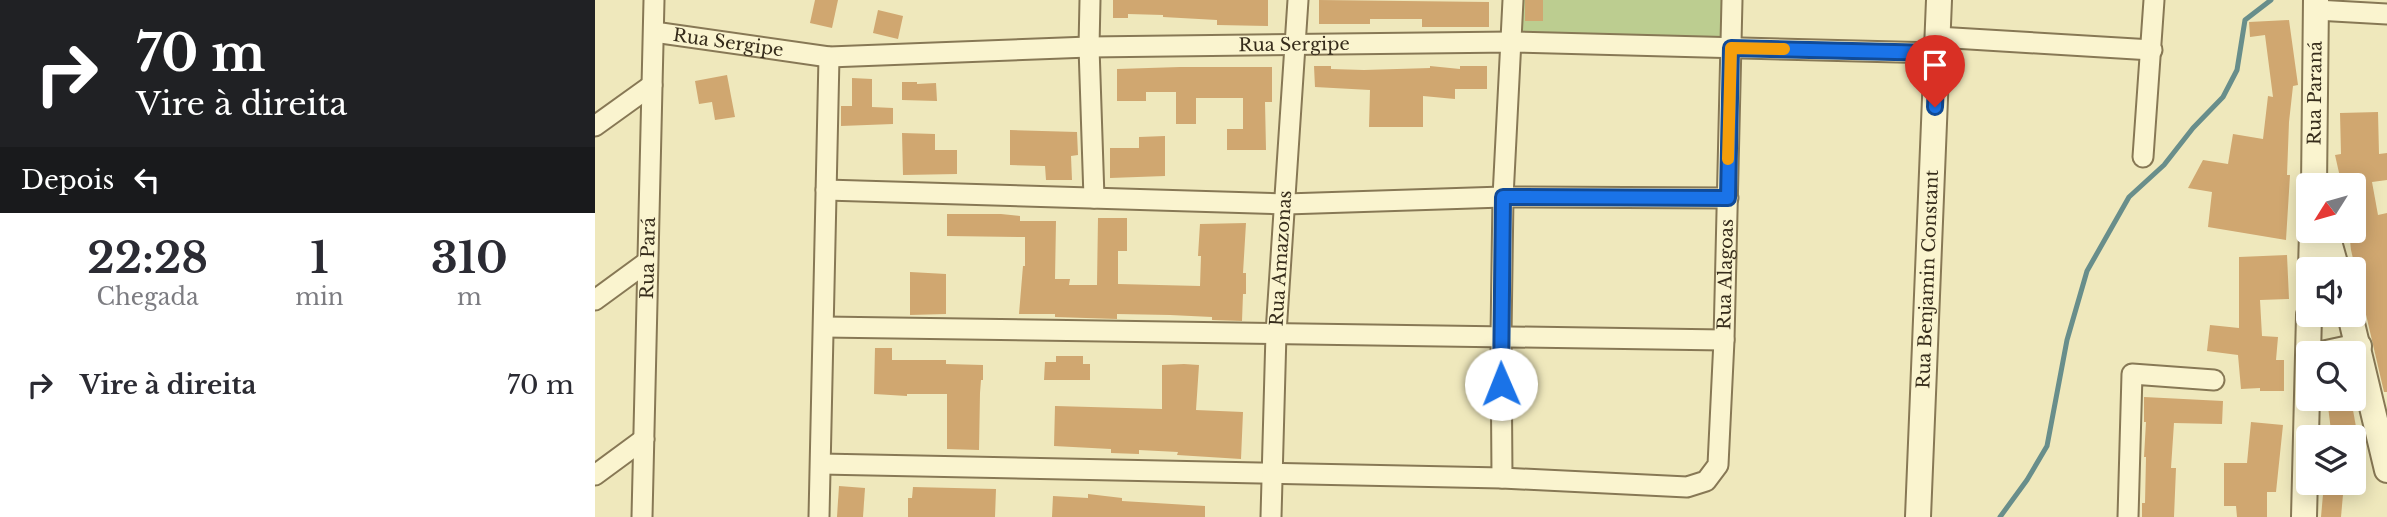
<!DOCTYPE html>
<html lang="pt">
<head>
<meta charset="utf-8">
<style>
  :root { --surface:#fff; --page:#f7f7f7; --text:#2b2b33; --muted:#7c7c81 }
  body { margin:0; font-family:"Libre Baskerville",serif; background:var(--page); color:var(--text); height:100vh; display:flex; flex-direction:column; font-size:26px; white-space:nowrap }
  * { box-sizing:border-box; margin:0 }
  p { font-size:23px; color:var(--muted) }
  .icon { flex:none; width:38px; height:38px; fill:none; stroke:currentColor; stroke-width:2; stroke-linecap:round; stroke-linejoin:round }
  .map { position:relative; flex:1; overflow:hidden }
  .details { display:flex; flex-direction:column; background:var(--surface); width:595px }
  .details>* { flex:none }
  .guide { background:#202124; color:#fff; overflow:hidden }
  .needle { width:46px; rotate:233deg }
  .controls { position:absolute; left:1701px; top:173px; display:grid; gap:14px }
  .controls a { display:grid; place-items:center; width:70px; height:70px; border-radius:7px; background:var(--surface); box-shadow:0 4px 18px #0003; font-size:35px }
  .pin { position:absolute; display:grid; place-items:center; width:60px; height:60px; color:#fff; margin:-72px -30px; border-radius:50% 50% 50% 0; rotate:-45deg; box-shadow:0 0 7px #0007 }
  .pin .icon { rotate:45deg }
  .me { position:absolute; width:77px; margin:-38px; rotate:359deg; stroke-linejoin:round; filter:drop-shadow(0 0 5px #0008) }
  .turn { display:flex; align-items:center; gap:24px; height:147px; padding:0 21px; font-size:32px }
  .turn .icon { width:91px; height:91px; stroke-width:2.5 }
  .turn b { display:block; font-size:49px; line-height:60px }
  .then { display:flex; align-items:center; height:66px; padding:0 21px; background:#0003; gap:14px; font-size:26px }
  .eta { display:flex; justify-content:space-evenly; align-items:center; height:119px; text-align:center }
  .eta b { font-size:42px; font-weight:800; line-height:49px }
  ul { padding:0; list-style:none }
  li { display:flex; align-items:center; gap:21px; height:105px; padding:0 21px }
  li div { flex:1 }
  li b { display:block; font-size:26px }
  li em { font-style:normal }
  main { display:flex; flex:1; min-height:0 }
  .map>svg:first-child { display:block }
  .green { fill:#bccd90 }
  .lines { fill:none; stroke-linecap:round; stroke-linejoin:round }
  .stream { stroke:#688e8b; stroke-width:5 }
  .building { fill:#d0a770 }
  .minor-casing { stroke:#877855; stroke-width:23 }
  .tertiary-casing { stroke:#877855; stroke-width:28 }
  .minor { stroke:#faf4cf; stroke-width:19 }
  .tertiary { stroke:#faf4cf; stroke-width:24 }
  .route-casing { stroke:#114b97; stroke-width:18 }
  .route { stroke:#1a73e8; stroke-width:12 }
  .slow { stroke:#f59e0b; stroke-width:12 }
  .labels { text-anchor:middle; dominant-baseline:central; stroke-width:6; stroke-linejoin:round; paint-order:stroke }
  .street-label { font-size:18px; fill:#362c1b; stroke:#f7f1cc }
</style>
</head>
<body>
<main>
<section class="details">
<div class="guide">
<div class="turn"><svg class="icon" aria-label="right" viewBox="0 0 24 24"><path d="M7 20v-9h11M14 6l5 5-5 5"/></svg><div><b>70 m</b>Vire à direita</div></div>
<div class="then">Depois<svg class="icon" aria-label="left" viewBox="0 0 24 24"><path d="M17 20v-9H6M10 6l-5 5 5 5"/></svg></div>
</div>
<div class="eta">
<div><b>22:28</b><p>Chegada</p></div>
<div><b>1</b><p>min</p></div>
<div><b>310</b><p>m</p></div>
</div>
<ul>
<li><svg class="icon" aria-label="right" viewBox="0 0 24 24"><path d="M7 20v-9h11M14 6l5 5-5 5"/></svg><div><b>Vire à direita</b></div><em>70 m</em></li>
</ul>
</section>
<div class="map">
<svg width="1792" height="517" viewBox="0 0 1792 517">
  <rect width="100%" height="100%" fill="#efe8bc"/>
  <!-- green -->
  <polygon class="green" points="924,0 1132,0 1132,42 923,35"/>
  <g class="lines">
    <!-- stream -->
    <polyline class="stream" points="1405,517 1432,480 1452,446 1472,340 1492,271 1534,197 1569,165 1598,128 1628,97 1642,70 1650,20 1676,0"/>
  </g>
  <!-- building -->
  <g class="building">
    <polygon points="220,0 243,0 237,28 215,23"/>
    <polygon points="518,0 673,0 673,26 622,25 622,20 568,17 568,15 533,14 533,18 518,18"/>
    <polygon points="724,0 894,2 894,27 827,27 827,19 775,19 775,24 724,24"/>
    <rect x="930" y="0" width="18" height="21"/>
    <polygon points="283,10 308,16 303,39 278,33"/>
    <polygon points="1694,20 1703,85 1698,86 1694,122 1692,175 1695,175 1691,240 1613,227 1617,192 1593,188 1608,160 1633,164 1638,134 1668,139 1673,96 1678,97 1670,35 1655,37 1654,22"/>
    <polygon points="719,66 736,66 736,69 769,70 835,68 835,66 865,69 865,66 892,66 892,89 860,89 860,99 828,96 828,127 774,127 775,90 720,87"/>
    <polygon points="585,67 677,67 677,102 670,102 671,150 632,150 632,129 648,129 648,98 601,98 601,124 581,124 581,92 551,92 551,101 522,101 522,69"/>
    <polygon points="132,75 140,117 120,120 117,102 104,104 100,81"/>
    <polygon points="257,78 277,79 277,107 298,108 298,124 246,126 246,106 257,106"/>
    <polygon points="307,82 322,82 322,84 341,83 342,101 307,100"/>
    <polygon points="1783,112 1784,154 1792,153 1792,180 1777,182 1783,215 1792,213 1792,392 1789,392 1756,250 1754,231 1759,231 1759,186 1747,186 1740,155 1746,154 1745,113"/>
    <polygon points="415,130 482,132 483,155 476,156 477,180 451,180 450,166 415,165"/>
    <polygon points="307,133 340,134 340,150 362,150 362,174 308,175"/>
    <polygon points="570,136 570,176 515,178 515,148 544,148 544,137"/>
    <polygon points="352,214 406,214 425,216 425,221 461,221 460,279 475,279 474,285 502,285 503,218 532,218 532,251 523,251 523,284 605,286 606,256 603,256 605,224 651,223 648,273 651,273 651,294 648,294 647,321 617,320 617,317 575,315 522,314 522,319 460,317 460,314 424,314 428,266 430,266 430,237 352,236"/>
    <polygon points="1692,255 1694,299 1665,300 1667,336 1683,337 1681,360 1689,360 1689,391 1665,391 1665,388 1646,389 1643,355 1612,351 1615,325 1644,328 1644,257"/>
    <polygon points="315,272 351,274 351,314 315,315"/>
    <polygon points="280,348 297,348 297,360 351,360 351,364 388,365 388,380 386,380 385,393 384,450 352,449 352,394 312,394 312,396 279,394"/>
    <polygon points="461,356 488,356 488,364 495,364 495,380 449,380 450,362 461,362"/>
    <polygon points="589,364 604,365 601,410 648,412 646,459 582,455 583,452 544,450 544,454 516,453 516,449 459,446 460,406 567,409 567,365"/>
    <polygon points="1549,397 1628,401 1627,424 1579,423 1576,468 1581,468 1579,517 1547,517 1547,503 1550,503 1551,457 1549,457 1551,422 1549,422"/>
    <polygon points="1732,399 1756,399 1763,438 1737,438"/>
    <polygon points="1656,422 1688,425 1681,492 1672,492 1672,517 1642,517 1641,506 1629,506 1629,463 1652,463"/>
    <polygon points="1729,483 1749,483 1746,517 1726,517"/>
    <polygon points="244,486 270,488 268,517 242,517"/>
    <polygon points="318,487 401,489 400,517 313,517 313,498 317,498"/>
    <polygon points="493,494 527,498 527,501 610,506 610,517 457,517 458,496 493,498"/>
  </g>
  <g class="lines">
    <!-- minor casing -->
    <g class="minor-casing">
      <g id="minor">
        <polyline points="495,0 494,47 499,198"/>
        <polyline points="1721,10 1792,14"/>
        <path id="s1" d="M59,32L234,57L494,47L917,42L1342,53"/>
        <polyline points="1342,37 1557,50"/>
        <polyline points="0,126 57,85"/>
        <polyline points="1548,157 1559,0"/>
        <polyline points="231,190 691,204 908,197 1133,198"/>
        <polyline points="0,300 52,262"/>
        <polyline points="229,327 1129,340"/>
        <path id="s2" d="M226,464L907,478L1092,487L1111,481L1123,465L1129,340L1137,0"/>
        <polyline points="0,475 49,439"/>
        <polyline points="907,478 906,336 908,197 918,0"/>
        <path id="s3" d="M47,517L59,0"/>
        <polyline points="224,517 234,57"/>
        <path id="s4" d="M676,517L681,333L703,0"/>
        <polyline points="1533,517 1537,374 1619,380"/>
      </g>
    </g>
    <!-- tertiary casing -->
    <g class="tertiary-casing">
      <g id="tertiary">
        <path id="s5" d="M1719,186L1721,0"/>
        <polyline points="1731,231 1742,270"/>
        <polyline points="1716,270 1717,231"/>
        <polyline points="1755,315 1792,470"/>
        <polyline points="1727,354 1764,346"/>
        <path id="s6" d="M1323,517L1344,0"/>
        <polyline points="1709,517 1714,315"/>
      </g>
    </g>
    <!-- minor -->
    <use href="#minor" class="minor"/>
    <!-- tertiary -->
    <use href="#tertiary" class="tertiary"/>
  </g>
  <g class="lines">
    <!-- route casing -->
    <g class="route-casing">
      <polyline id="route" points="906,384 908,197 1133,198 1136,48 1342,53 1340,107"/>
    </g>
    <!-- route -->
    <use href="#route" class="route"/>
    <!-- slow -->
    <polyline class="slow" points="1133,159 1136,48 1189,49"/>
  </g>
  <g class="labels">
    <!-- street labels -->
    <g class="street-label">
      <text stroke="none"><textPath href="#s1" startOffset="75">Rua Sergipe</textPath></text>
      <text stroke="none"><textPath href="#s1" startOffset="642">Rua Sergipe</textPath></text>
      <text stroke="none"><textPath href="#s5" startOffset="93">Rua Paraná</textPath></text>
      <text stroke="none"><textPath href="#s3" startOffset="259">Rua Pará</textPath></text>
      <text stroke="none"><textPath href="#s4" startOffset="259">Rua Amazonas</textPath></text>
      <text stroke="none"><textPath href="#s2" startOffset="1097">Rua Alagoas</textPath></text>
      <text stroke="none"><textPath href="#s6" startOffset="238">Rua Benjamin Constant</textPath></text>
    </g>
  </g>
</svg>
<div class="controls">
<a><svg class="needle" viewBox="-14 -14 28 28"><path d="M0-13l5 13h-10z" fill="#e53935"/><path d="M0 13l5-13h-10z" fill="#7c7c81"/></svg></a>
<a><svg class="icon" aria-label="sound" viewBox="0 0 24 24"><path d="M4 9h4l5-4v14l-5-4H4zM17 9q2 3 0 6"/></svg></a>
<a><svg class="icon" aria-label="search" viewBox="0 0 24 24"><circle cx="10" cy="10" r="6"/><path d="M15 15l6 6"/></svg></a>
<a><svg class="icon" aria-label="layers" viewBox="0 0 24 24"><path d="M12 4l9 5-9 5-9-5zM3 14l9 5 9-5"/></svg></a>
</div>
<div class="pin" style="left:1340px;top:107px;background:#d93025"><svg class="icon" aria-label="arrive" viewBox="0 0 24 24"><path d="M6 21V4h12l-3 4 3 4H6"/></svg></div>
<svg class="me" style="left:906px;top:384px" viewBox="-20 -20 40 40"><circle r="19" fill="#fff"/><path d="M0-13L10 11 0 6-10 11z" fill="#1a73e8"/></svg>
</div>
</main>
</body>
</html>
